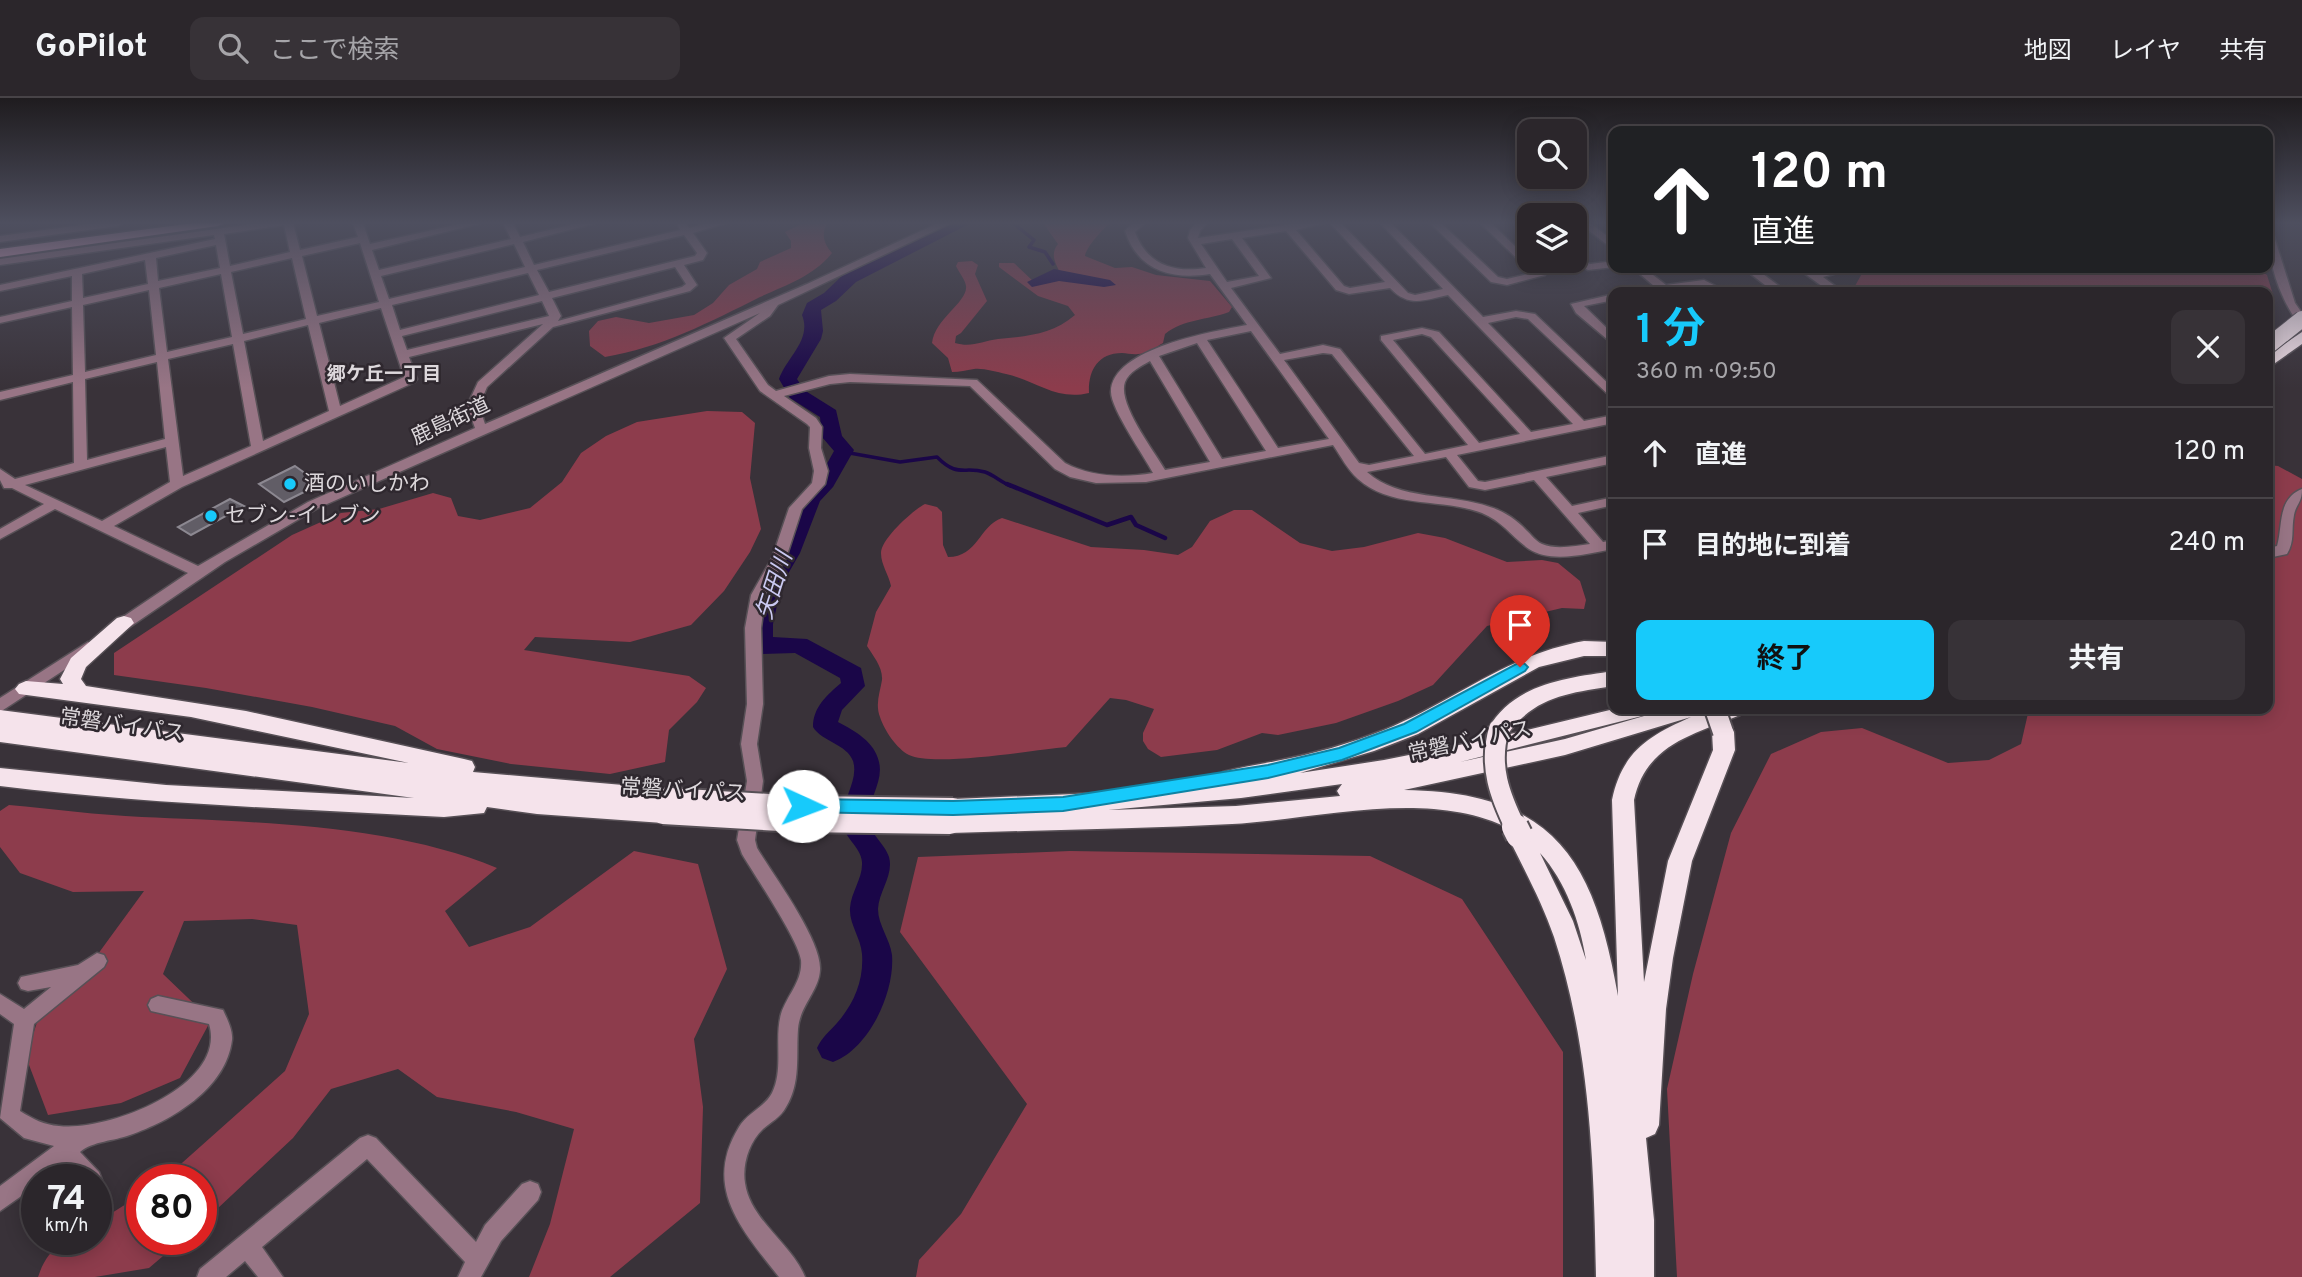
<!DOCTYPE html>
<html lang="ja">
<head>
<meta charset="utf-8">
<style>
  :root { --surface:#2b262b; --page:#373237; --text:#f1f3f6; --muted:#a6a5a9; --line:#474347; --accent:#17cafb }
  body { margin:0; font-family:Overpass,"Noto Sans JP",sans-serif; background:var(--page); color:var(--text); height:100vh; display:flex; flex-direction:column; font-size:26px; white-space:nowrap }
  * { box-sizing:border-box; margin:0 }
  p { font-size:23px; color:var(--muted) }
  .icon { flex:none; width:38px; height:38px; fill:none; stroke:currentColor; stroke-width:2; stroke-linecap:round; stroke-linejoin:round }
  .map { position:relative; flex:1; overflow:hidden }
  .drawer { position:absolute; left:1608px; top:189px; width:665px; height:427px; display:flex; flex-direction:column; background:var(--surface); border-radius:14px; box-shadow:0 4px 18px #0003,0 0 0 2px var(--line) }
  .drawer>* { flex:none }
  .guide { position:absolute; left:1608px; top:28px; width:665px; height:147px; border-radius:14px; box-shadow:0 4px 18px #0003,0 0 0 2px var(--line); background:#202124; color:#fff; overflow:hidden }
  .buttons { position:absolute; left:1517px; top:21px; display:grid; gap:14px }
  .buttons a { display:grid; place-items:center; width:70px; height:70px; border-radius:14px; background:var(--surface); box-shadow:0 4px 18px #0003,0 0 0 2px var(--line); font-size:35px }
  .speed { position:absolute; left:21px; top:1066px; display:flex; gap:14px; font-size:35px; font-weight:700; text-align:center }
  .speed>* { display:grid; place-content:center; width:91px; height:91px; border-radius:50%; background:var(--surface); box-shadow:0 4px 18px #0003,0 0 0 2px var(--line); line-height:1 }
  .speed small { font-size:18px; font-weight:400 }
  .speed .limit { border:10px solid #d22; background:#fff; color:#111 }
  .pin { position:absolute; display:grid; place-items:center; width:60px; height:60px; color:#fff; margin:-72px -30px; border-radius:50% 50% 50% 0; rotate:-45deg; box-shadow:0 0 7px #0007 }
  .pin .icon { rotate:45deg }
  .me { position:absolute; width:77px; margin:-38px; rotate:92deg; stroke-linejoin:round; filter:drop-shadow(0 0 5px #0008) }
  .turn { display:flex; align-items:center; gap:24px; height:147px; padding:0 28px; font-size:32px }
  .turn .icon { width:91px; height:91px; stroke-width:2.5 }
  .turn b { display:block; font-size:49px; line-height:60px }
  .round { display:grid; place-items:center; flex:none; width:74px; height:74px; border-radius:14px; background:var(--page) }
  .headline { display:flex; align-items:center; justify-content:space-between; height:119px; padding:0 28px }
  h1 { font-size:42px; font-weight:700; line-height:52px; color:var(--accent) }
  .primary-button { display:flex; gap:14px; margin-top:auto; padding:14px 28px }
  .primary-button a { flex:1; height:80px; border-radius:14px; background:var(--accent); color:#111; font-size:28px; font-weight:700; line-height:80px; text-align:center }
  .primary-button a+a { background:var(--page); color:var(--text) }
  ul { padding:0; list-style:none }
  li { display:flex; align-items:center; gap:21px; height:91px; padding:0 28px; border-top:2px solid var(--line) }
  li div { flex:1 }
  li b { display:block; font-size:26px }
  li em { font-style:normal }
  header { display:flex; align-items:center; gap:42px; box-sizing:border-box; height:98px; padding:0 35px; background:var(--surface); border-bottom:2px solid var(--line) }
  header strong { font-size:33px }
  nav { display:flex; gap:38px; margin-inline-start:auto; font-size:24px }
  .search { width:490px; height:63px; background:var(--page); display:flex; align-items:center; gap:18px; box-sizing:border-box; padding:0 24px; border-radius:14px; color:var(--muted); font-size:26px }
  .map>svg:first-child { display:block }
  .forest { fill:#8d3c4c }
  .water { fill:#1a0648 }
  .lines { fill:none; stroke-linecap:round; stroke-linejoin:round }
  .stream-far1 { stroke:#1a0648; stroke-width:3.5 }
  .stream { stroke:#1a0648; stroke-width:4.5 }
  .river { fill:#1a0648; fill-rule:evenodd }
  .building { fill:#615d66; stroke:#8c8891; stroke-width:2 }
  .minor-casing { stroke:#575056; stroke-width:3 }
  .major-casing { stroke:#575056; stroke-width:3 }
  .highway-casing { stroke:#575056; stroke-width:3 }
  .minor { fill:#987585; fill-rule:evenodd }
  .major { fill:#fab2d5; fill-rule:evenodd }
  .highway { fill:#f5e3eb; fill-rule:evenodd }
  .highway-bridge-far2-casing { stroke:#575056; stroke-width:18; stroke-linecap:butt }
  .highway-bridge-far1-casing { stroke:#575056; stroke-width:24; stroke-linecap:butt }
  .highway-bridge-casing { stroke:#575056; stroke-width:30; stroke-linecap:butt }
  .highway-bridge-far2 { stroke:#f5e3eb; stroke-width:16 }
  .highway-bridge-far1 { stroke:#f5e3eb; stroke-width:20 }
  .highway-bridge { stroke:#f5e3eb; stroke-width:26 }
  .route { fill:#17cafb; stroke:#0f83a3; stroke-width:2 }
  .poi-dot { fill:#17cafb; stroke:#2f282f; stroke-width:2.5 }
  .labels { text-anchor:middle; dominant-baseline:central; stroke-width:5; stroke-linejoin:round; paint-order:stroke }
  .far-neighbourhood-label { font-size:19px; font-weight:bold; fill:#ddd8dc; stroke:#2f282f }
  .street-label { font-size:21px; fill:#ddd8dc; stroke:#2f282f }
  .poi-label { font-size:21px; fill:#ddd8dc; stroke:#2f282f; text-anchor:start }
  .water-label { font-size:23px; font-style:italic; fill:#cbcaf2; stroke:#2f282f }
</style>
</head>
<body>
<header>
<strong>GoPilot</strong>
<div class="search"><svg class="icon" aria-label="search" viewBox="0 0 24 24"><circle cx="10" cy="10" r="6"/><path d="M15 15l6 6"/></svg>ここで検索</div>
<nav><a>地図</a><a>レイヤ</a><a>共有</a></nav>
</header>
<div class="map">
<svg width="2302" height="1179" viewBox="0 0 2302 1179">
  <rect width="100%" height="100%" fill="#393239"/>
  <!-- forest -->
  <g class="forest">
    <path d="M803,125H827C821,137 824,146 832,155C814,178 786,187 760,199C710,224 660,250 605,259L590,248L589,233L598,223L616,219L649,225L694,217L713,205L729,187L757,171L760,164L791,150V143L785,134Z"/>
    <path d="M1043,125H1110C1103,131 1086,149 1085,158L1115,170L1132,169L1156,177L1210,183L1232,209L1229,214C1207,222 1184,221 1165,236L1163,245C1156,249 1147,256 1138,256C1133,257 1127,255 1122,255C1097,255 1088,274 1089,295C1056,303 1037,283 1006,276C996,274 984,270 974,271C966,272 960,274 952,274L948,260L932,245C935,220 968,204 966,188C965,181 959,175 956,168L958,164L972,163L978,167L975,176L987,203L961,235L956,238L955,245C972,250 982,243 998,241C1027,238 1052,237 1075,217L1068,208L1038,198L999,169V165H1014L1034,184L1060,175C1055,164 1050,156 1058,146Z"/>
    <polygon points="1865,170 2255,170 2267,177 2275,203 2268,208 2268,194 1861,194 1855,188"/>
    <polygon points="707,313 742,314 755,325 750,380 761,431 750,454 724,493 691,527 630,544 535,539 524,552 689,578 706,590 697,604 669,632 665,664 610,676 511,666 437,651 395,628 312,609 206,590 114,577 114,555 292,437 341,415 379,411 433,395 451,400 458,418 480,422 530,410 562,384 581,355 606,338 637,324"/>
    <polygon points="2268,367 2278,368 2302,381 2302,1179 1677,1179 1667,991 1693,876 1731,735 1771,656 1821,634 1862,630 1948,665 1989,662 2021,646 2029,611 2268,611"/>
    <path d="M925,406L937,409L942,414L943,447L948,459C978,459 979,428 1002,420L1091,449L1144,452L1178,457L1192,449L1210,423L1234,412H1252L1300,445L1332,453L1364,449L1418,435L1445,440L1507,464L1542,462L1558,465L1580,483L1586,502L1584,511L1562,510L1487,528L1433,587L1398,603L1336,625L1278,637L1262,635L1217,652L1161,659L1148,651L1143,643V635L1154,611L1126,602L1110,600L1066,649C1034,652 934,669 909,657C897,651 884,632 880,619C875,606 880,594 882,582C883,569 873,558 867,548L876,514L891,488C889,477 881,467 881,455C881,441 913,412 925,406Z"/>
    <path d="M9,707C53,711 98,717 142,719C254,724 392,726 497,770L445,813L469,849L530,829L634,753L698,766L727,871L694,941L703,1009L700,1105L610,1179H529L550,1126L574,1031L516,1014L437,999L398,971L331,991L293,1040L201,1126V1082L164,1081L285,973L309,916L297,827L252,821L184,823L163,876L211,922L180,980L121,1005L48,1017L26,959L45,899L87,871L144,793L73,794L20,775L0,749V713Z"/>
    <polygon points="1070,753 1370,758 1462,801 1563,954 1563,1179 916,1179 919,1162 961,1116 1027,1006 900,834 918,759"/>
    <path d="M142,1096V1141H183L149,1170L95,1179H38C49,1147 64,1141 96,1141V1125Z"/>
  </g>
  <!-- water -->
  <polygon class="water" points="1054,171 1110,182 1116,187 1104,189 1059,183 1032,189 1027,184"/>
  <g class="lines">
    <!-- stream-far1 -->
    <g class="stream-far1">
      <polyline points="1013,125 1034,142 1029,149 1045,154 1053,166"/>
      <path d="M844,354L900,364L937,359C958,380 963,368 985,374C994,377 1002,385 1011,388"/>
    </g>
    <!-- stream -->
    <polyline class="stream" points="1007,386 1107,427 1131,419 1136,427 1165,440"/>
    <!-- river -->
    <path class="river" d="M950,125H971L856,184L836,203L821,212L823,233L821,241L797,281L804,292L836,312L842,338L854,352L833,389L820,403L800,455L781,488L773,526V539L807,541L861,570L865,588L842,612L838,624C855,633 875,644 879,664C884,684 867,702 869,722C869,735 885,746 889,759C894,777 879,793 878,811C878,827 890,841 892,857C895,894 869,951 833,964L822,960L817,950C822,939 829,934 837,925C854,906 864,882 862,856C861,840 849,826 850,810C851,794 863,780 862,764C861,748 841,738 842,721C842,702 859,682 853,663C847,646 822,644 813,629C813,609 827,597 841,585L840,580L795,555L762,556L754,554L750,548L749,526L759,488L778,455L800,400L818,382L834,353L822,339L820,319L790,300L779,281C787,259 812,242 802,217L807,205L824,195L844,176Z"/>
  </g>
  <!-- building -->
  <g class="building">
    <polygon points="295,368 320,386 284,404 259,386"/>
    <polygon points="230,401 244,408 191,437 178,429"/>
  </g>
  <g class="lines">
    <!-- minor casing -->
    <g class="minor-casing">
      <g id="minor">
        <polygon points="96,125 123,125 118,128 0,144 0,138"/>
        <path d="M259,125H293L300,152L358,139L353,125H363L370,146L464,125H482L372,152L379,172L511,141L503,125H513L520,139L578,125H596L523,144L534,167L680,132L677,125H685L689,130L708,125H726L693,135L707,155L703,162L684,167L697,187L690,193L553,229L487,289L479,308L485,326L807,186L938,125H951L778,207L770,218L736,241L768,287L776,293L829,278L850,276L977,282L1065,365C1091,379 1124,380 1153,375C1144,358 1111,311 1111,294C1111,250 1215,233 1247,227L1210,176C1172,182 1138,173 1125,133C1131,125 1136,125 1145,125L1135,134C1147,167 1174,175 1206,170L1188,140L1190,132L1196,125H1207L1200,133L1198,140L1299,125H1324L1296,132L1344,188L1350,190L1385,184L1330,125H1341L1408,195L1415,197L1443,191L1380,125H1391L1483,219L1516,213L1535,216L1614,291V302L1528,221L1516,219L1488,225L1584,323L1614,317V325L1457,357L1478,383L1485,384L1614,357V365L1546,379L1572,408L1614,399V407L1578,415L1603,444L1614,442V451C1589,455 1552,466 1529,451C1512,439 1502,423 1482,415C1443,400 1391,411 1358,381C1347,371 1342,360 1333,347L1146,384L1096,385L1070,379L1055,371L970,288L850,284L830,286L784,298L816,320L822,329L821,350L828,373L825,386L802,411L786,460L765,497L761,530L763,606L757,646L763,683L755,742L757,750C773,777 822,842 820,872C819,893 800,907 798,931C796,957 801,985 786,1009C781,1019 771,1024 763,1031C749,1044 742,1067 745,1085C750,1122 792,1146 805,1179H779C742,1132 702,1089 739,1029C747,1015 765,1009 772,995C784,971 774,941 781,916C787,897 803,883 801,862C798,841 755,778 742,756L737,742L747,683L741,646L747,606L745,530L751,497L772,460L789,410L812,385L814,373L809,350L810,329L807,326L760,293L724,240L760,215L318,410L225,464L121,535H111L108,531L111,527L188,475L55,411L0,441V431L44,406L12,390H4L0,382V371L15,381L74,365L73,284L0,302V294L73,277L72,209L0,225V219L72,203V178L0,193V187L215,141L214,137L0,167V161ZM284,127L290,154L230,168L224,136ZM1286,133L1336,192L1349,196L1390,190C1409,210 1424,202 1448,197L1573,326L1531,334L1439,234L1422,230L1381,238V242L1468,347L1425,356L1340,251L1323,247L1280,256L1231,190L1271,180L1242,140ZM684,137L697,155L695,158L549,194L537,172ZM1232,141L1259,178L1227,184L1201,146ZM360,145L379,204L317,218L302,158ZM514,146L525,169L389,201L381,178ZM216,147L220,170L158,183L156,160ZM292,160L306,221L243,236L231,174ZM145,162L148,186L83,200L82,176ZM675,169L686,186L682,189L558,223L561,218L552,200ZM528,175L539,197L400,232L392,207ZM221,176L232,239L167,254L159,190ZM149,192L156,257L85,274L83,207ZM542,203L549,218L407,252L402,238ZM381,210L404,279L340,308L319,225ZM543,226L478,284L467,308L475,330L308,404L198,468L114,428L182,389L415,284L417,281L409,259ZM308,227L329,313L263,343L244,243ZM1251,233L1329,341L1278,350L1207,242ZM1422,236L1431,239L1520,336L1479,345L1393,242ZM1197,245L1266,353L1222,361L1159,258ZM233,246L251,348L183,378L168,261ZM1323,255L1332,256L1414,358L1369,367L1359,365L1284,262ZM1150,263L1210,364L1165,372C1154,353 1117,305 1125,284C1129,274 1141,268 1150,263ZM157,264L165,341L87,362L85,281ZM166,349L170,384L102,423L25,387ZM1446,359L1469,389L1485,392L1534,382L1590,446C1575,448 1556,452 1542,446C1535,443 1531,436 1526,432C1516,421 1503,413 1490,409C1451,395 1399,403 1367,374Z"/>
        <polygon points="1430,125 1441,125 1498,179 1507,181 1532,175 1480,125 1491,125 1545,177 1507,187 1491,184"/>
        <polygon points="1579,125 1590,125 1614,143 1614,152"/>
        <path d="M2268,132L2273,135L2295,205L2302,215V226L2298,225C2279,198 2268,165 2268,132Z"/>
        <polygon points="1575,157 1590,166 1614,163 1614,169 1588,172 1572,163 1575,163"/>
        <polygon points="1633,170 1644,170 1666,187 1704,182 1727,194 1713,194 1702,189 1661,194"/>
        <polygon points="1743,170 1755,170 1787,194 1774,194"/>
        <polygon points="1797,170 1809,170 1816,174 1837,170 1855,170 1823,179 1843,194 1830,194"/>
        <polygon points="1614,196 1614,202 1584,208 1614,237 1614,247 1576,215 1571,206"/>
        <path d="M2302,391C2302,405 2296,406 2294,417C2291,432 2295,443 2287,456L2268,460V450L2277,448C2283,428 2277,401 2302,391Z"/>
        <polygon points="88,544 96,549 93,553 0,614 0,600"/>
        <path d="M97,855L104,857L107,863L104,869L34,926L20,1013C33,1021 44,1027 59,1028C107,1034 228,988 209,926L151,913L148,907L151,901L158,898L223,912C227,921 233,932 232,942C226,991 171,1023 130,1037C114,1043 93,1043 80,1054L99,1074L102,1082L99,1090L96,1091V1082H76L63,1067L44,1082H37V1087L0,1113V1088L54,1048L24,1040L0,1020L14,926L0,916V896L24,911L51,889L28,893L21,891L18,885L21,879L78,867Z"/>
        <polygon points="368,1037 376,1040 476,1144 485,1127 522,1086 530,1083 538,1086 541,1094 538,1102 501,1143 481,1179 458,1179 465,1164 367,1061 262,1149 283,1179 258,1179 245,1163 226,1179 197,1179 200,1171 360,1040"/>
      </g>
    </g>
    <!-- major casing -->
    <g class="major-casing">
      <polygon id="major" points="193,125 224,125 218,128 0,159 0,151"/>
    </g>
    <!-- highway casing -->
    <g class="highway-casing">
      <g id="highway">
        <polygon points="2302,234 2302,246 2268,270 2268,257"/>
        <path d="M124,518L131,520L134,525L86,569L81,581L86,588L246,613L464,661L472,663L475,669L473,674L669,691L677,694L680,700L677,706L669,709L675,716L671,722L663,725L537,716L487,709L484,715L444,719C296,711 148,706 0,688V670L166,687L414,700L0,644V612L409,665L191,619L19,596L15,591L19,586L26,583L63,586L60,581L71,560L117,520Z"/>
        <path d="M1584,543L1614,544V558H1584L1539,569L1418,636L1374,653L1300,675L1384,662L1499,639L1491,637L1488,631C1514,585 1567,580 1614,573V588C1569,595 1535,598 1507,637L1502,638L1614,611H1649L1646,617L1460,664L1565,641L1668,611H1703L1700,616L1712,611H1743L1740,617C1693,637 1646,646 1634,702L1644,884L1668,763L1713,652L1712,634L1715,628L1723,626L1731,628L1734,634L1735,652L1692,763L1673,860L1666,911L1659,1027L1655,1036L1646,1040L1654,1122V1179H1596C1594,1065 1590,949 1554,839C1542,804 1524,771 1507,737L1510,731C1429,690 1321,721 1232,726C1138,731 1044,732 950,735L942,733L938,726L942,719L948,717L942,710L945,704L953,701L1098,695L1222,684L1220,680L1223,674C1240,669 1258,667 1276,663C1313,656 1349,646 1384,632C1455,603 1506,557 1584,543ZM1691,619C1648,638 1622,654 1612,702L1618,898C1594,761 1554,694 1404,692L1565,657ZM1342,686L1337,693L1340,698L1236,708L1108,712L1241,700ZM1540,755C1566,784 1580,824 1586,862L1573,823Z"/>
      </g>
    </g>
    <!-- minor -->
    <use href="#minor" class="minor"/>
    <!-- major -->
    <use href="#major" class="major"/>
    <!-- highway -->
    <use href="#highway" class="highway"/>
    <!-- highway-bridge-far2 casing -->
    <g class="highway-bridge-far2-casing">
      <polyline id="highway-bridge-far2" points="2268,248 2302,221"/>
    </g>
    <!-- highway-bridge-far1 casing -->
    <g class="highway-bridge-far1-casing">
      <g id="highway-bridge-far1">
        <polyline points="1715,611 1723,634"/>
        <path d="M1499,631C1488,668 1500,698 1516,731"/>
        <polyline points="669,700 803,708 953,710"/>
        <polyline points="663,716 797,724 950,726"/>
      </g>
    </g>
    <!-- highway-bridge casing -->
    <g class="highway-bridge-casing">
      <polyline id="highway-bridge" points="1515,729 1519,737"/>
    </g>
    <!-- highway-bridge-far2 -->
    <use href="#highway-bridge-far2" class="highway-bridge-far2"/>
    <!-- highway-bridge-far1 -->
    <use href="#highway-bridge-far1" class="highway-bridge-far1"/>
    <!-- highway-bridge -->
    <use href="#highway-bridge" class="highway-bridge"/>
  </g>
  <!-- sky -->
  <linearGradient id="sky" x2="0" y2="1"><stop stop-color="#1f1c1f"/><stop offset="0.43" stop-color="#4e4f5f"/><stop offset="1" stop-color="#4e4f5f" stop-opacity="0"/></linearGradient>
  <rect width="2302" height="290" fill="url(#sky)"/>
  <!-- route -->
  <polygon class="route" points="1520,564 1525,566 1528,569 1525,573 1416,634 1342,662 1268,680 1063,713 953,717 803,714 797,712 794,708 797,703 803,701 953,703 1063,699 1268,667 1339,650 1404,626"/>
  <!-- markers -->
  <g class="poi-dot">
    <circle cx="290" cy="386" r="7"/>
    <circle cx="211" cy="418" r="7"/>
  </g>
  <g class="labels">
    <!-- far-neighbourhood labels -->
    <g class="far-neighbourhood-label">
      <text x="384" y="277">郷ケ丘一丁目</text>
    </g>
    <!-- street labels -->
    <g class="street-label">
      <text transform="translate(451 324) rotate(-25)">鹿島街道</text>
      <text transform="translate(122 628) rotate(8)">常磐バイパス</text>
      <text transform="translate(1470 644) rotate(-12)">常磐バイパス</text>
      <text transform="translate(683 693) rotate(3)">常磐バイパス</text>
    </g>
    <!-- poi labels -->
    <g class="poi-label">
      <text x="304" y="386">酒のいしかわ</text>
      <text x="225" y="418">セブン-イレブン</text>
    </g>
    <!-- water labels -->
    <g class="water-label">
      <text transform="translate(776 488) rotate(-72)">矢田川</text>
    </g>
  </g>
</svg>
<div class="buttons">
<a><svg class="icon" aria-label="search" viewBox="0 0 24 24"><circle cx="10" cy="10" r="6"/><path d="M15 15l6 6"/></svg></a>
<a><svg class="icon" aria-label="layers" viewBox="0 0 24 24"><path d="M12 4l9 5-9 5-9-5zM3 14l9 5 9-5"/></svg></a>
</div>
<div class="speed"><div>74<small>km/h</small></div><div class="limit">80</div></div>
<div class="pin" style="left:1520px;top:569px;background:#d93025"><svg class="icon" aria-label="arrive" viewBox="0 0 24 24"><path d="M6 21V4h12l-3 4 3 4H6"/></svg></div>
<svg class="me" style="left:803px;top:708px" viewBox="-20 -20 40 40"><circle r="19" fill="#fff"/><path d="M0-13L10 11 0 6-10 11z" fill="#17cafb"/></svg>
<div class="guide">
<div class="turn"><svg class="icon" aria-label="ahead" viewBox="0 0 24 24"><path d="M12 20V5M6 11l6-6 6 6"/></svg><div><b>120 m</b>直進</div></div>
</div>
<section class="drawer">
<div class="headline"><div><h1>1 分</h1><p>360 m · 09:50</p></div><a class="round"><svg class="icon" aria-label="close" viewBox="0 0 24 24"><path d="M6 6l12 12M18 6L6 18"/></svg></a></div>
<ul>
<li><svg class="icon" aria-label="ahead" viewBox="0 0 24 24"><path d="M12 20V5M6 11l6-6 6 6"/></svg><div><b>直進</b></div><em>120 m</em></li>
<li><svg class="icon" aria-label="arrive" viewBox="0 0 24 24"><path d="M6 21V4h12l-3 4 3 4H6"/></svg><div><b>目的地に到着</b></div><em>240 m</em></li>
</ul>
<div class="primary-button"><a>終了</a><a>共有</a></div>
</section>
</div>
</body>
</html>
